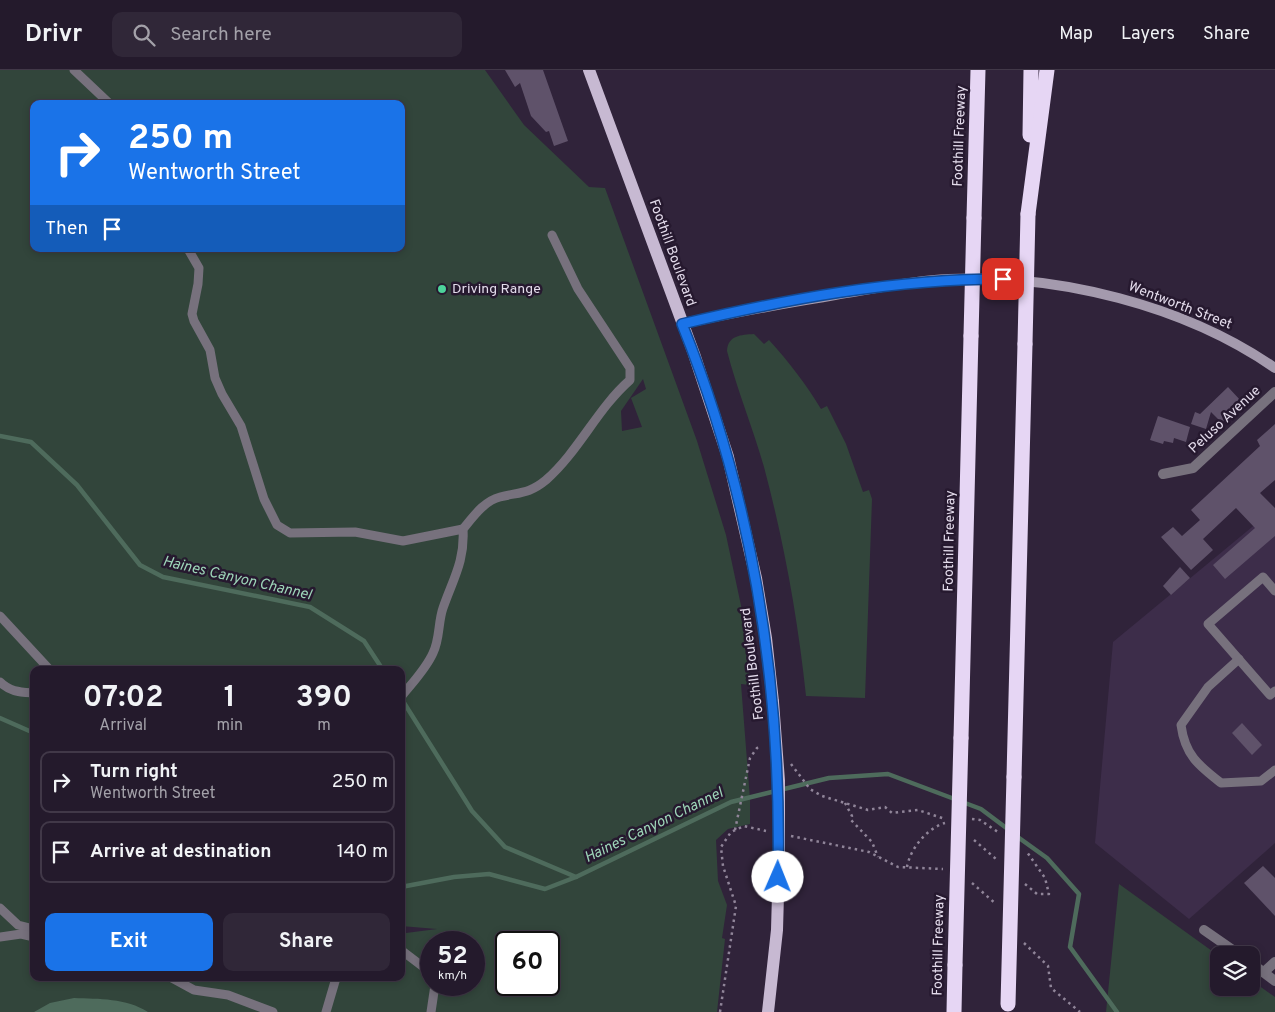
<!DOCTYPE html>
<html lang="en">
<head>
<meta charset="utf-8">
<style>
  :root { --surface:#241a2c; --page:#302738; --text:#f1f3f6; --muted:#a3a1a9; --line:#413848; --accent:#1a73e8 }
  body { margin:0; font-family:Overpass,sans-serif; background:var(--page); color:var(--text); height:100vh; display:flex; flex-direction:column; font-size:19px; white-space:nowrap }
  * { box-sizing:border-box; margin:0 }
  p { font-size:16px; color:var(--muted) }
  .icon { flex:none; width:28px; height:28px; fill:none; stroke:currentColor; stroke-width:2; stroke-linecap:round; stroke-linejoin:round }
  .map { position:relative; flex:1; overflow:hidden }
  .drawer { position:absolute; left:30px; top:596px; width:375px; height:315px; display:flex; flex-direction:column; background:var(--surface); border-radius:10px; box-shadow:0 2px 8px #0003,0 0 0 1px var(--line) }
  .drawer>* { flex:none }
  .guide { position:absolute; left:30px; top:30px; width:375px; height:152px; border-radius:10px; box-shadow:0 2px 8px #0003,0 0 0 1px var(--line); background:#1a73e8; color:#fff; overflow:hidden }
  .fabs { position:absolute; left:1210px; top:876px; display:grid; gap:10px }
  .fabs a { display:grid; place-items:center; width:50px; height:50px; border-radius:10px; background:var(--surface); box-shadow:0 2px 8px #0003,0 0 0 1px var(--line); font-size:25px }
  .speed { position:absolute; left:420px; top:861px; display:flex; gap:10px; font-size:25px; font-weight:700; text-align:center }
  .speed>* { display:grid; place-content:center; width:65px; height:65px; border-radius:50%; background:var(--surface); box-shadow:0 2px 8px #0003,0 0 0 1px var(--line); line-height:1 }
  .speed small { font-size:12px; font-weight:400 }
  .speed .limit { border:2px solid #111; border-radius:8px; background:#fff; color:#111 }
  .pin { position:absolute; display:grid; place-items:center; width:42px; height:42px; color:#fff; margin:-21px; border-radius:10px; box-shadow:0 2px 8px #0006 }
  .me { position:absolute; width:55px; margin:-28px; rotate:1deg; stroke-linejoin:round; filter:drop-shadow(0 0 4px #0008) }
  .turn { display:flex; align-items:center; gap:18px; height:105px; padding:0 15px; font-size:22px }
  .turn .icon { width:65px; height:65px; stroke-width:2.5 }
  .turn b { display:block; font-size:35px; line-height:42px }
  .then { display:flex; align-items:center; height:48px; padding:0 15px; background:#0003; gap:10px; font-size:19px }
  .eta { display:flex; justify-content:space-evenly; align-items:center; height:85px; text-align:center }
  .eta b { font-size:30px; font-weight:700; line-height:35px }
  .primary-button { display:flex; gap:10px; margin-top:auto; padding:10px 15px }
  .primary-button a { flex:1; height:58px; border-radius:10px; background:var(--accent); color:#fff; font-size:20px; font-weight:700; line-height:58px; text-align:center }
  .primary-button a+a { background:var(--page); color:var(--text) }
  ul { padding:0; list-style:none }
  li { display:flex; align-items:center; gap:15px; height:62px; margin:0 10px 8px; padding:0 5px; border:2px solid var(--line); border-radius:10px }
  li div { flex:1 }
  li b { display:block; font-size:19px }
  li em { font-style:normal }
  header { display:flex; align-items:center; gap:30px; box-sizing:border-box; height:70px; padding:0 25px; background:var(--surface); border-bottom:1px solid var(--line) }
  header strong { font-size:24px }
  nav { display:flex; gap:28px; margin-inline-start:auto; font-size:18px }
  .search { width:350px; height:45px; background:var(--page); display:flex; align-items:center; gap:12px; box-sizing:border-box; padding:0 18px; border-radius:10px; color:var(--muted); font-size:19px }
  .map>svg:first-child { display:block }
  .built { fill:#3d2d4a }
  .green { fill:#32453b; fill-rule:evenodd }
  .water { fill:#4e6b5c }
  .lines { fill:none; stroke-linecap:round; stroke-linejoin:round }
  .stream { stroke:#4e6b5c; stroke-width:4.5 }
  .building { fill:#5f526a }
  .path { stroke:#908599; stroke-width:2.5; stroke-dasharray:2.5 4; stroke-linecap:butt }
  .service { stroke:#77717d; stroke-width:9 }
  .minor { stroke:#77717d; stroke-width:10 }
  .secondary { stroke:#a49aad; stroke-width:10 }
  .primary { stroke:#c7b9d2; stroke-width:12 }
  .motorway { stroke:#e6d6f4; stroke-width:15 }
  .primary-bridge { stroke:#c7b9d2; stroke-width:12 }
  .motorway-bridge { stroke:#e6d6f4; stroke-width:15 }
  .route-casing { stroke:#114b97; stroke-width:12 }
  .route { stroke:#1a73e8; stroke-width:9 }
  .poi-dot { fill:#4dd39a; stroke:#26192f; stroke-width:2 }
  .labels { text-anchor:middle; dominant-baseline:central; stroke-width:5; stroke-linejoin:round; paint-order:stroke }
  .street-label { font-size:14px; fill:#e4dcec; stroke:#26192f }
  .poi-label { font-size:14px; fill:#e4dcec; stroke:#26192f; text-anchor:start }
  .water-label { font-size:15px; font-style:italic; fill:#9dd5b8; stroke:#26192f }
</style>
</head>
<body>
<header>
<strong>Drivr</strong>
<div class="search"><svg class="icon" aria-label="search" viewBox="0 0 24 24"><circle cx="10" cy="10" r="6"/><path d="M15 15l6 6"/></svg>Search here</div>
<nav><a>Map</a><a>Layers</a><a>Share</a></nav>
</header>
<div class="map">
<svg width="1275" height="942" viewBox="0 0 1275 942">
  <rect width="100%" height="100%" fill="#30233a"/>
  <!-- built -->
  <polygon class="built" points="1275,438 1275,773 1189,849 1095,773 1113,572"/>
  <!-- green -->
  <g class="green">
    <path d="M0,0H485L524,55L589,117L605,118L697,371L726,465L746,559L750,615L741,614L750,729V754L728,759L716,770L718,811L727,835L722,868L725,869L717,942H0ZM34,34H401V179H34ZM643,309L646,319L631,328L642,357L622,361L621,341ZM34,600H401V856L437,859L406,863L401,861V908H34ZM431,872H474V915H431ZM506,872H549V915H506Z"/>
    <path d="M754,264L764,274L769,270C789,292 806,314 821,339L827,336L846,374L863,422L869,420L872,429L865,628L806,626C798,549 784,472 764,397C753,358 737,320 727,281C728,265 741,265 754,264Z"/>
    <polygon points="1119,814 1219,886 1219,918 1251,918 1251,910 1275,927 1275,942 1106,942"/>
  </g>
  <!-- water -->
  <path class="water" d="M74,928C99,929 126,928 148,942H34L50,933Z"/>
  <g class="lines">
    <!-- stream -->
    <g class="stream">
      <polyline points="0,366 31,372 77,415 140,495 163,507 310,537 364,571 383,600"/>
      <polyline points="401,628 472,741 505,777 576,807"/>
      <polyline points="0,648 34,663"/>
      <polyline points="1015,765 1047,788 1079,824 1070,877 1117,942"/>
      <polyline points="401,817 454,807 489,804 545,819 576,807 731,732 829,708 888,704 981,739 1009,760"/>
    </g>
  </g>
  <!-- building -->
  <g class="building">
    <polygon points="505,0 543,0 568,71 554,76 549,61 546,62 531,46 520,13 515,17"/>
    <polygon points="1228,317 1241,331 1230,341 1232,343 1222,353 1211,342 1206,359 1191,354 1195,342 1200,344"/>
    <polygon points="1158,346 1190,357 1186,372 1174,368 1173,373 1164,371 1163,374 1150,370"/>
    <polygon points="1275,354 1275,410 1260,423 1275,438 1275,466 1225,509 1213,495 1255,458 1236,438 1203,469 1213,480 1191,500 1161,467 1173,457 1182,466 1200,450 1191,440 1260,376 1257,370"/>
    <polygon points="1180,497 1190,508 1171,525 1163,516"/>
    <polygon points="1242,653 1262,675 1252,685 1232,663"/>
    <polygon points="1263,796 1275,808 1275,846 1244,813"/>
  </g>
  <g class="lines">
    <!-- path -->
    <g class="path">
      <polyline points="791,694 810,719 822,726 868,740 885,737 892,743 918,740 945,749"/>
      <polyline points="845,733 852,746 851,750 872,772 878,787"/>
      <polyline points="972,749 980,750 998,762"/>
      <polyline points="735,760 750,688 757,678 762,677"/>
      <polyline points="791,766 869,782 898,797 943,799"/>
      <polyline points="974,770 996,789"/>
      <path d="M907,797C910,779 927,758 945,753"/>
      <polyline points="972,813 996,834"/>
      <polyline points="1025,814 1037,824 1049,824 1045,808 1027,782"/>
      <polyline points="1024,873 1048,896 1051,918 1080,942"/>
      <polyline points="720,942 736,836 723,796 721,777 731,762 744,756 766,761"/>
    </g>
    <!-- service -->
    <g class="service">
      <polyline points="74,0 110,34"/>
      <polyline points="188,179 199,198 198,214 192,244 194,251 210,280 215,308 222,324 241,356 264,429 277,455 290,463 355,462 403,471 463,459"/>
      <polyline points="1275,521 1263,507 1208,554 1270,625 1275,621"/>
      <polyline points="0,546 50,600"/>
      <path d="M1239,589L1208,617L1181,655C1185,685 1198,695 1221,713L1261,711L1275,700"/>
      <path d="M0,612C10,622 20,622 34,623"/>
      <path d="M401,627C412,613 426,599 433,583C440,569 438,552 443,538C453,509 465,491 463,459C473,447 484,431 500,427C520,422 529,424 546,410C579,381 597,339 630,310V298L578,219L552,165"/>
      <polyline points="0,838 18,855 34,859"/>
      <polyline points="0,867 21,864 34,867"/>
      <polyline points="401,880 422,896 431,895"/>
      <polyline points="172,908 194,920 228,925 273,942"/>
      <polyline points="326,942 336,908"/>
      <polyline points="431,942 435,915"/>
    </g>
    <!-- minor -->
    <g class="minor">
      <polyline points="1163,404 1193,398 1275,322"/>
      <polyline points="1204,860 1240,885"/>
      <polyline points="1251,893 1275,911"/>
      <polyline points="1264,902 1275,892"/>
    </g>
    <!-- secondary -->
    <path class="secondary" d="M683,254C733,242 784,234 835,225C872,219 910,211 948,209C1058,204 1184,235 1275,298"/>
    <!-- primary -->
    <g class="primary">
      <polyline points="589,0 694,284 728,387 756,508 766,568 773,632"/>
      <polyline points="768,942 777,860 779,789"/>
    </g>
    <!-- motorway -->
    <g class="motorway">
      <polyline points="1030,65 1031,0"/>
      <polyline points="1028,144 1047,0"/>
      <polyline points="974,148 978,0"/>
      <polyline points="961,668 971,266"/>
      <polyline points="1014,707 1025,274"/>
      <polyline points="954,942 955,895"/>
    </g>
    <!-- primary-bridge -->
    <polyline class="primary-bridge" points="773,632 779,711 779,789"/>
    <!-- motorway-bridge -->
    <g class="motorway-bridge">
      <polyline points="971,266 974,148"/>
      <polyline points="1025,274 1028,144"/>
      <polyline points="955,895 961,668"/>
      <polyline points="1008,934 1014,707"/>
    </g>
  </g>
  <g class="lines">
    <!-- route casing -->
    <g class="route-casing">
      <path id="route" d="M778,807C782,618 753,430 682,254C787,229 895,209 1003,209"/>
    </g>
    <!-- route -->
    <use href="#route" class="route"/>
  </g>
  <!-- markers -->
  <circle class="poi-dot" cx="442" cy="219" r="5"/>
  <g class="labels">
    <!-- street labels -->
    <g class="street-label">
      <text transform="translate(960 66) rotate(-88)">Foothill Freeway</text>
      <text transform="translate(672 183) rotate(70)">Foothill Boulevard</text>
      <text transform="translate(1180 236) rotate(21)">Wentworth Street</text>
      <text transform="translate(1225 350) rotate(-43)">Peluso Avenue</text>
      <text transform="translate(950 471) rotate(-89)">Foothill Freeway</text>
      <text transform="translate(753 594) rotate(-97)">Foothill Boulevard</text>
      <text transform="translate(939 875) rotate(-89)">Foothill Freeway</text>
    </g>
    <!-- poi labels -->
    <g class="poi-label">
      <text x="452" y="219">Driving Range</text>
    </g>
    <!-- water labels -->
    <g class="water-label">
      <text transform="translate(237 509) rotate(13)">Haines Canyon Channel</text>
      <text transform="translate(654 756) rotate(-26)">Haines Canyon Channel</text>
    </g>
  </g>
</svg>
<div class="fabs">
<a><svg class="icon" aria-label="layers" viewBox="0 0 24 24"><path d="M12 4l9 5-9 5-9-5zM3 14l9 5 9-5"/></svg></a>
</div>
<div class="speed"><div>52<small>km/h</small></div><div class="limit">60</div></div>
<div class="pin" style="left:1003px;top:209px;background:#d93025"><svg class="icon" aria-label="arrive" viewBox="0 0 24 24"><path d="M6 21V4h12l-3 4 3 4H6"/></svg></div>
<svg class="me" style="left:778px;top:807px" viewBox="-20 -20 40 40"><circle r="19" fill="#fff"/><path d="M0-13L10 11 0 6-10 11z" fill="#1a73e8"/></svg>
<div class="guide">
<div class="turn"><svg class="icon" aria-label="right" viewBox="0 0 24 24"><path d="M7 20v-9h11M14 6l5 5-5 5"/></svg><div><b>250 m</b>Wentworth Street</div></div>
<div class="then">Then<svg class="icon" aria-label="arrive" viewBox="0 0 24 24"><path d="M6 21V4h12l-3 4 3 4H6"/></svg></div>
</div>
<section class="drawer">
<div class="eta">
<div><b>07:02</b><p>Arrival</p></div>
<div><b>1</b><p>min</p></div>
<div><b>390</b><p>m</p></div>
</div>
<ul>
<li><svg class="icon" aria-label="right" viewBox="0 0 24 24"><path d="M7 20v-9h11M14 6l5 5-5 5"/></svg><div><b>Turn right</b><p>Wentworth Street</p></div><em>250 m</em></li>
<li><svg class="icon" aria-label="arrive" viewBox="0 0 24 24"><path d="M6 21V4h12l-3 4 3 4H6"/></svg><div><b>Arrive at destination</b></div><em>140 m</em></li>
</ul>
<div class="primary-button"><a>Exit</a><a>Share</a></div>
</section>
</div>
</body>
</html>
